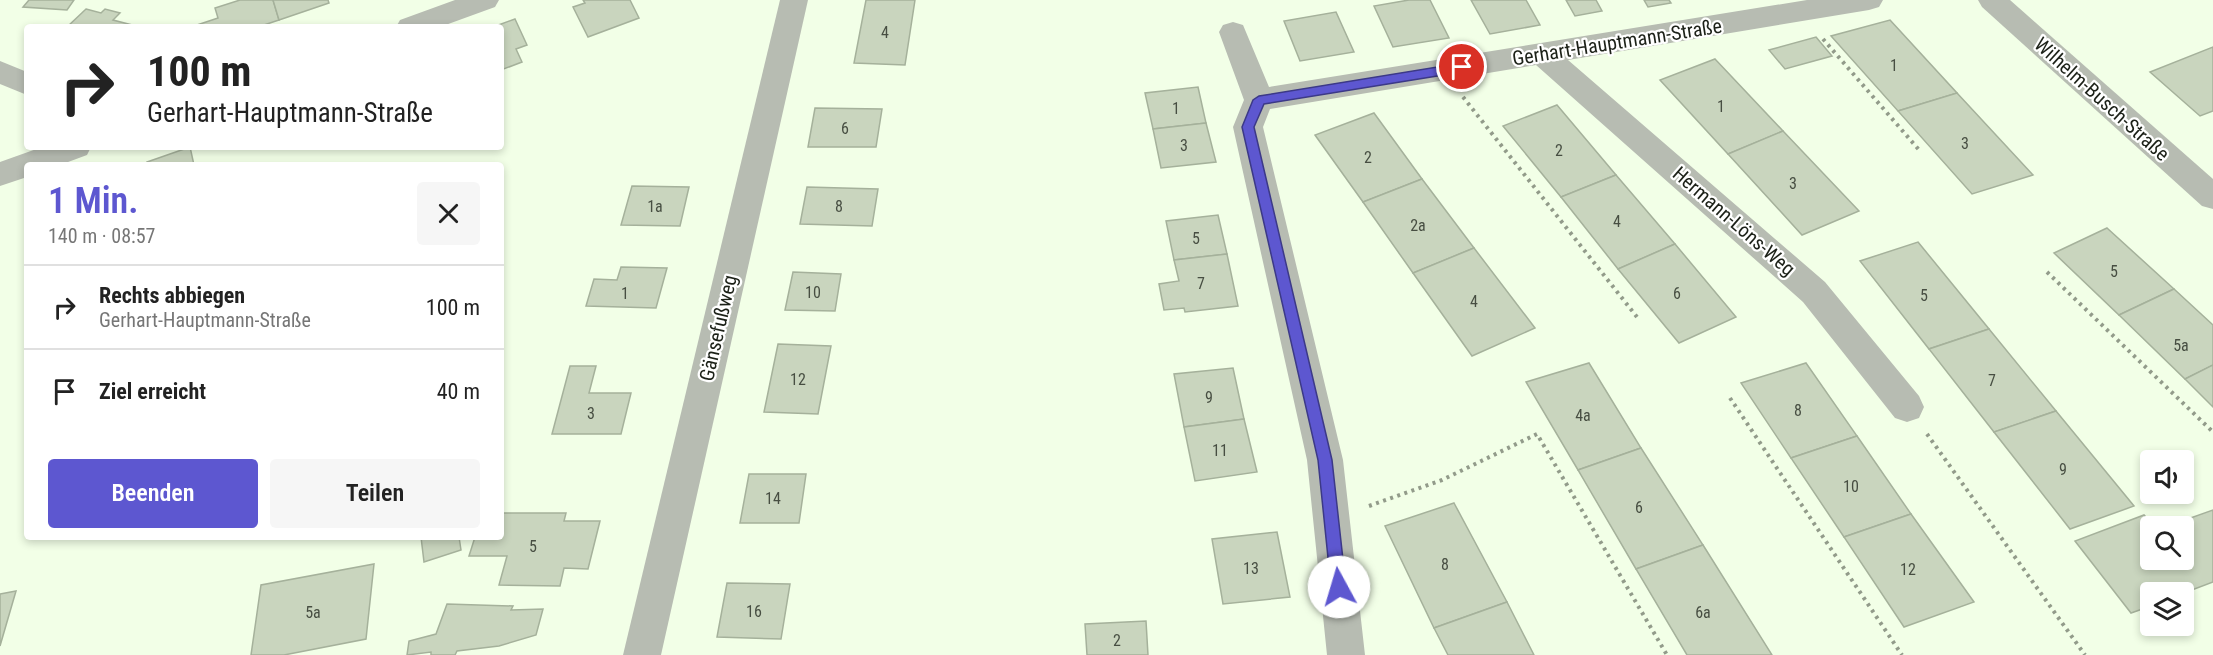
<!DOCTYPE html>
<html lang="de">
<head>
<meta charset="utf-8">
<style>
  :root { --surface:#fff; --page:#f6f6f6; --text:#222; --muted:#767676; --line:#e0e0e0; --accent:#5d57d0 }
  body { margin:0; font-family:"Roboto Condensed",sans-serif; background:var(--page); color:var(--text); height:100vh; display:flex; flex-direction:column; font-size:22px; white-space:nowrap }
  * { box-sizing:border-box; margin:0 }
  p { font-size:20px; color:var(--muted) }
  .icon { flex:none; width:33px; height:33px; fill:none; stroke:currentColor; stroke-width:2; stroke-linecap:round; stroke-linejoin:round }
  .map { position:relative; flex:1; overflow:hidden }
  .panel { position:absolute; left:24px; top:162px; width:480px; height:378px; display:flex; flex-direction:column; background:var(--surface); border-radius:6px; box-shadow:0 3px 9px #0003 }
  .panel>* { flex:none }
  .banner { position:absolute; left:24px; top:24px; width:480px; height:126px; border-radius:6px; box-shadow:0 3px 9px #0003; background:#fff; color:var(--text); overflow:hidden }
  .tools { position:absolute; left:2140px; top:450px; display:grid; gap:12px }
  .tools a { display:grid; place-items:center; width:54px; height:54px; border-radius:6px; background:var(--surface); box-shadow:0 3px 9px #0003; font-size:30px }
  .pin { position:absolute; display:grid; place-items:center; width:51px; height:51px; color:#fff; margin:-26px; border:3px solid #fff; border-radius:50%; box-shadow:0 2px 6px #0007 }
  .me { position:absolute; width:66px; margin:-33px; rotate:354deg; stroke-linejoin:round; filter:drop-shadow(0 0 4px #0008) }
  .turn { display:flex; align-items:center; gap:21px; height:126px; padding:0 24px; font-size:27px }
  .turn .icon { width:78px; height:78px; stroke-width:2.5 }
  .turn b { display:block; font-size:42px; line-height:51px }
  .round { display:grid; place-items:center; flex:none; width:63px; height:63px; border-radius:6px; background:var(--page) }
  .head { display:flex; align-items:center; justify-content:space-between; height:102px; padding:0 24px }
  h1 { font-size:36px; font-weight:600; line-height:45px; color:var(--accent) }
  .primary-button { display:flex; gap:12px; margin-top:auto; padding:12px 24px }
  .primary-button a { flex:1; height:69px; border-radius:6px; background:var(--accent); color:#fff; font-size:24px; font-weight:600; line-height:69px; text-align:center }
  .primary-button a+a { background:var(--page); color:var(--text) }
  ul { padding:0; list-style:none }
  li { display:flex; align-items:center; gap:18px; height:84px; padding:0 24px; border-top:2px solid var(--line) }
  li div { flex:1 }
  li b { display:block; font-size:22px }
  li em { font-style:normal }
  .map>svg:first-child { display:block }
  .building { fill:#c9d5be; stroke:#a5b19b; stroke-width:1.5 }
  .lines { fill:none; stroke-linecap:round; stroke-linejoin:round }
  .path { stroke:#929b8a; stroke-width:4; stroke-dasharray:3 4.5; stroke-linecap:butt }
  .minor { fill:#b7bcb2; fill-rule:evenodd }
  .route { fill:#5d57d0; stroke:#3c3987; stroke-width:1.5 }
  .labels { text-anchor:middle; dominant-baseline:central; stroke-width:4.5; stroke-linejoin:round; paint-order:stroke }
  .number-label { font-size:16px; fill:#474e42 }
  .street-label { font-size:20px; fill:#1c2118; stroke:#fff }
</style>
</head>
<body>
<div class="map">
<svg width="2213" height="655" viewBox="0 0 2213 655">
  <rect width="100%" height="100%" fill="#f2ffe7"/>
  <!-- building -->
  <g class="building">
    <polygon points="29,0 74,0 67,10 23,7"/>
    <polygon points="240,0 273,0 279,20 258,27 191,27 218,18 215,8"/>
    <polygon points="273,0 328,0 329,3 279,20"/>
    <polygon points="583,0 630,0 639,18 588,37 573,7 585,3"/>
    <polygon points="866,0 915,0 905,65 854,63"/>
    <polygon points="1409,0 1430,0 1449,38 1393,47 1374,6"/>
    <polygon points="1471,0 1526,0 1540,25 1490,34"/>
    <polygon points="1566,0 1596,0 1602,11 1575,16"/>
    <polygon points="1644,0 1669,0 1671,3 1648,7"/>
    <polygon points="86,9 101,13 105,9 120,13 113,20 132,25 130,27 67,27"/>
    <polygon points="1336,12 1354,52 1300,61 1284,21"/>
    <polygon points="515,19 527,45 516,49 522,62 501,70 501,27 493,27"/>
    <polygon points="1890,20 1957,93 1898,111 1831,36"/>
    <polygon points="1816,37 1832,56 1785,69 1769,50"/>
    <polygon points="2213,47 2213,111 2200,116 2150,72"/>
    <polygon points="1715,59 1783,131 1728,154 1660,80"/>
    <polygon points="1198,87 1206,123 1153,129 1145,93"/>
    <polygon points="1957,93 2033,175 1972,194 1898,111"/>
    <polygon points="1557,105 1616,175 1561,197 1503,126"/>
    <polygon points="815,108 882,109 876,147 808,147"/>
    <polygon points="1374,113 1422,179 1363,202 1315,135"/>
    <polygon points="1206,123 1216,162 1161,168 1153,129"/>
    <polygon points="1783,131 1859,211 1802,235 1728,154"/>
    <polygon points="190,147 194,165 148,165 147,162"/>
    <polygon points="1616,175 1675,244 1618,269 1561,197"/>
    <polygon points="1422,179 1474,248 1413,273 1363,202"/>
    <polygon points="632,186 689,187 680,226 621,225"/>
    <polygon points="807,187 878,189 872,226 800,224"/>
    <polygon points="1218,215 1227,254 1174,260 1166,221"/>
    <polygon points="2107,228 2174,289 2119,315 2054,253"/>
    <polygon points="1918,242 1989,329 1929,349 1860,261"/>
    <polygon points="1675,244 1736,317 1679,343 1618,269"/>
    <polygon points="1474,248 1535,328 1472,356 1413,273"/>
    <polygon points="1227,254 1238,306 1185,312 1184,308 1164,310 1159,284 1179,281 1174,260"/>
    <polygon points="621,267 667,268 656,308 586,306 594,279 617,280"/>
    <polygon points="793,272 841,274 835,311 785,310"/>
    <polygon points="2174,289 2213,325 2213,365 2185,379 2119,315"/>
    <polygon points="1989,329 2056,411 1994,432 1929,349"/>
    <polygon points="778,344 831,346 818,414 764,412"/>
    <polygon points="1589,363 1641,448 1578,470 1526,382"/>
    <polygon points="1806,363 1857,436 1791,458 1741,383"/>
    <polygon points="2213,365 2213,407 2185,379"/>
    <polygon points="570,366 596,366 589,393 631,393 621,434 552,434"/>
    <polygon points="1233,368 1244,419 1184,427 1174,374"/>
    <polygon points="2056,411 2134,506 2070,529 1994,432"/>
    <polygon points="1244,419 1257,472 1195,481 1184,427"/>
    <polygon points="1857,436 1911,514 1844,537 1791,458"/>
    <polygon points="1641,448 1703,545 1636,569 1578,470"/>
    <polygon points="749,474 806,474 799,523 740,523"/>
    <polygon points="1454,503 1507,602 1434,628 1385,526"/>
    <polygon points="2213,510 2213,582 2184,593 2151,592 2151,606 2131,613 2075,541 2144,515 2154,526 2151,526 2151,560 2184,560 2184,526 2168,526"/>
    <polygon points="501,513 566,513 564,521 600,521 588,569 564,568 560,586 499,585 507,556 469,556 475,537 501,537"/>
    <polygon points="1911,514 1974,602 1904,627 1844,537"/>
    <polygon points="1277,532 1290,597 1223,604 1212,539"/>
    <polygon points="421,537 459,537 461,550 424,562"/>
    <polygon points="1703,545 1772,655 1687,655 1636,569"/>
    <polygon points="374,564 366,639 284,655 251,655 261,585"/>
    <polygon points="727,583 790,584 781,639 717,637"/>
    <polygon points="16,591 0,646 0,594"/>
    <polygon points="1507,602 1534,655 1448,655 1434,628"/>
    <polygon points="447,604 513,606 511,610 543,609 536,635 499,646 457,651 455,655 431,655 431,652 407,655 409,641 436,634"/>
    <polygon points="1146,621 1148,655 1087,655 1085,624"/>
  </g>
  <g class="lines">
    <!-- path -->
    <g class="path">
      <polyline points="1823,39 1920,151"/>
      <polyline points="1463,97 1637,317"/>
      <polyline points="2047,272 2213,432"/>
      <polyline points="1730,398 1902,655"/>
      <polyline points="1927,434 2085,655"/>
      <polyline points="1369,506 1442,480 1537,434 1667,655"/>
    </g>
    <!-- minor -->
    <g class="minor">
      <polygon points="455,0 499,0 495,7 440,27 396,27 400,20"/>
      <polygon points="780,0 808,0 661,655 623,655"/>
      <polygon points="1807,0 1883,0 1879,7 1869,10 1568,60 1825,282 1919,396 1924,407 1919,418 1907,422 1895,418 1803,302 1536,65 1270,109 1263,127 1343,460 1365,655 1327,655 1307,460 1233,127 1244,100 1219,32 1223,25 1233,22 1243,25 1269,87"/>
      <polygon points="1978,0 2010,0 2213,179 2213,209 2202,206 1982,7"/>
      <polygon points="0,61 27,72 27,95 0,84"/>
      <polygon points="42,147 91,147 87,155 60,165 27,165 27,177 0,186 0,162"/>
    </g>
  </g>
  <!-- route -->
  <polygon class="route" points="1462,63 1468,67 1462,72 1264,104 1254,127 1332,460 1346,587 1344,592 1339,594 1333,592 1331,587 1318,460 1242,127 1253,100 1259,96"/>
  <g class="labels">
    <!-- number labels -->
    <g class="number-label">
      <text x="885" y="32">4</text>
      <text x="1894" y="65">1</text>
      <text x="1721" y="106">1</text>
      <text x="1176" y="108">1</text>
      <text x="845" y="128">6</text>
      <text x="1965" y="143">3</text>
      <text x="1184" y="145">3</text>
      <text x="1559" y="150">2</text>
      <text x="1368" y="157">2</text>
      <text x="1793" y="183">3</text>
      <text x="655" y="206">1a</text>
      <text x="839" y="206">8</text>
      <text x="1617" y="221">4</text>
      <text x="1418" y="225">2a</text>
      <text x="1196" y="238">5</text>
      <text x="2114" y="271">5</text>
      <text x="1201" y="283">7</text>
      <text x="813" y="292">10</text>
      <text x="625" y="293">1</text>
      <text x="1677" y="293">6</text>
      <text x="1924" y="295">5</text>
      <text x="1474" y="301">4</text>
      <text x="2181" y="345">5a</text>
      <text x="798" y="379">12</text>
      <text x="1992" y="380">7</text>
      <text x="1209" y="397">9</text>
      <text x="1798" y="410">8</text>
      <text x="591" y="413">3</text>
      <text x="1583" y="415">4a</text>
      <text x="1220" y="450">11</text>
      <text x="2063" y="469">9</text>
      <text x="1851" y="486">10</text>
      <text x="773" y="498">14</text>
      <text x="1639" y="507">6</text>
      <text x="533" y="546">5</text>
      <text x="1445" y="564">8</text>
      <text x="1251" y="568">13</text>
      <text x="1908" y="569">12</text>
      <text x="754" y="611">16</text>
      <text x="313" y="612">5a</text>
      <text x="1703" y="612">6a</text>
      <text x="1117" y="640">2</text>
    </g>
    <!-- street labels -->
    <g class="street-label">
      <text transform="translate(1617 42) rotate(-9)">Gerhart-Hauptmann-Straße</text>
      <text transform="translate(2102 99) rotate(42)">Wilhelm-Busch-Straße</text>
      <text transform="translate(1734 221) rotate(41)">Hermann-Löns-Weg</text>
      <text transform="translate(718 328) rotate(-77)">Gänsefußweg</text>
    </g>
  </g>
</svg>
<div class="tools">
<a><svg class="icon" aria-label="sound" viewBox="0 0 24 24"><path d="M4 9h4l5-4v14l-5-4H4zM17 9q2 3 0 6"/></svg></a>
<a><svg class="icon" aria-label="search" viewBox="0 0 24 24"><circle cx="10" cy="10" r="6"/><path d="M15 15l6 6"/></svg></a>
<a><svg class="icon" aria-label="layers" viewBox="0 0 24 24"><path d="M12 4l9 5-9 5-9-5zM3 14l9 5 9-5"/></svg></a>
</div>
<div class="pin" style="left:1462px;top:67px;background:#d93025"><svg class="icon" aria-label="arrive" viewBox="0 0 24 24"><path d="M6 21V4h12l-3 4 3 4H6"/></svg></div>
<svg class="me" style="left:1339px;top:587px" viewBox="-20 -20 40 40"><circle r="19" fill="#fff"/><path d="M0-13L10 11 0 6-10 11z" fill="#5d57d0"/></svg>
<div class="banner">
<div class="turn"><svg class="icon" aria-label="right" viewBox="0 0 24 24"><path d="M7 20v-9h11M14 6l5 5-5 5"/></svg><div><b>100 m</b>Gerhart-Hauptmann-Straße</div></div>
</div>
<section class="panel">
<div class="head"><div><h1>1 Min.</h1><p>140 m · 08:57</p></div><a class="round"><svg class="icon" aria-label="close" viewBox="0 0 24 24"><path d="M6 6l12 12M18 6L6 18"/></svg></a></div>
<ul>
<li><svg class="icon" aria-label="right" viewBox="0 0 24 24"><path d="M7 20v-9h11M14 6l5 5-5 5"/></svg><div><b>Rechts abbiegen</b><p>Gerhart-Hauptmann-Straße</p></div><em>100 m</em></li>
<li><svg class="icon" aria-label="arrive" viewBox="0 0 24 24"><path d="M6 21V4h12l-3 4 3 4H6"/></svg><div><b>Ziel erreicht</b></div><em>40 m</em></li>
</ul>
<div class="primary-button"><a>Beenden</a><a>Teilen</a></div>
</section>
</div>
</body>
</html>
